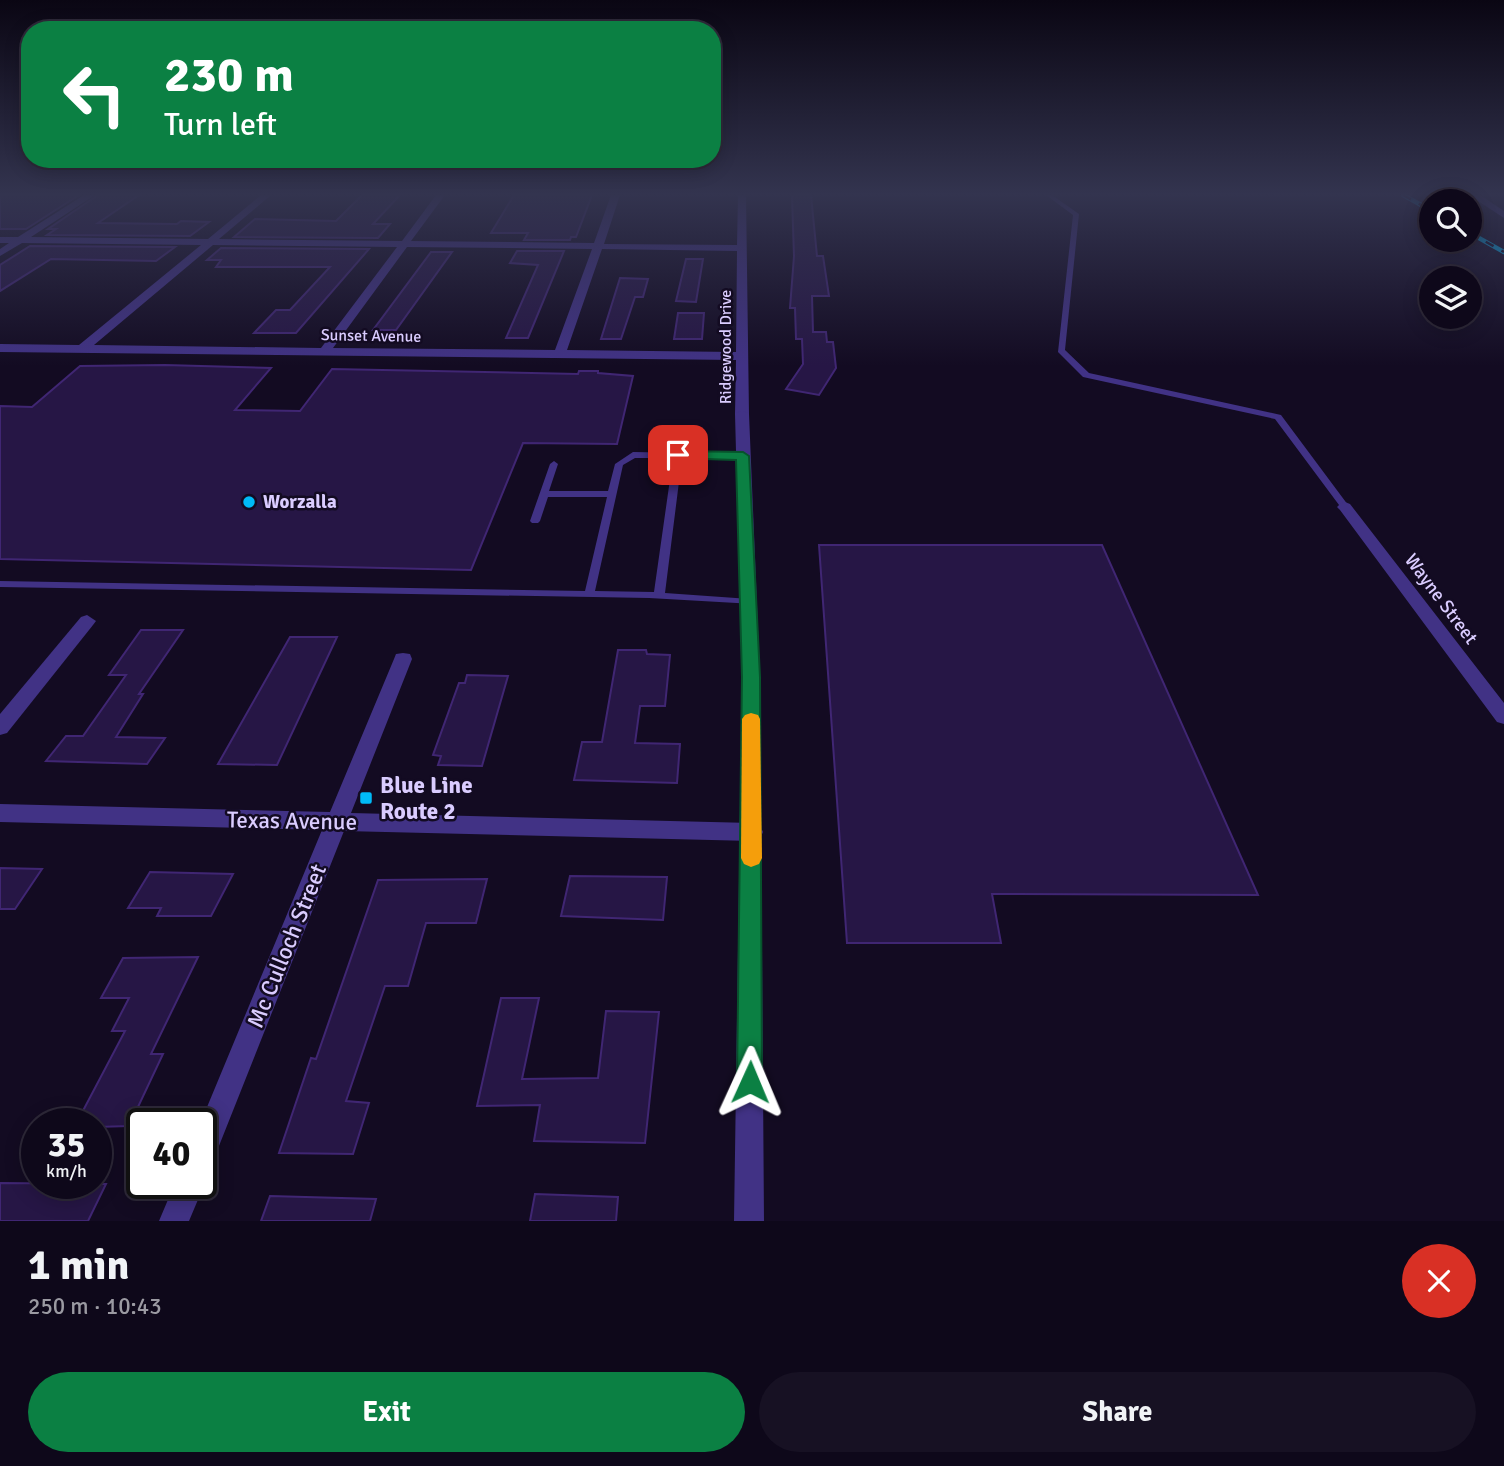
<!DOCTYPE html>
<html lang="en">
<head>
<meta charset="utf-8">
<style>
  :root { --surface:#0e081a; --page:#171123; --text:#f1f3f6; --muted:#9b9aa2; --line:#2e2939; --accent:#0b8043 }
  body { margin:0; font-family:Signika,sans-serif; background:var(--page); color:var(--text); height:100vh; display:flex; flex-direction:column; font-size:26px; white-space:nowrap }
  * { box-sizing:border-box; margin:0 }
  p { font-size:23px; color:var(--muted) }
  .icon { flex:none; width:38px; height:38px; fill:none; stroke:currentColor; stroke-width:2; stroke-linecap:round; stroke-linejoin:round }
  .map { position:relative; height:1221px; overflow:hidden }
  .side { display:flex; flex-direction:column; background:var(--surface); flex:1 }
  .side>* { flex:none }
  .banner { position:absolute; left:21px; top:21px; width:700px; height:147px; border-radius:28px; box-shadow:0 4px 18px #0003,0 0 0 2px var(--line); background:#0b8043; color:#fff; overflow:hidden }
  .buttons { position:absolute; left:1419px; top:189px; display:grid; gap:14px }
  .buttons a { display:grid; place-items:center; width:63px; height:63px; border-radius:50%; background:var(--surface); box-shadow:0 4px 18px #0003,0 0 0 2px var(--line); font-size:35px }
  .speed { position:absolute; left:21px; top:1108px; display:flex; gap:14px; font-size:35px; font-weight:700; text-align:center }
  .speed>* { display:grid; place-content:center; width:91px; height:91px; border-radius:50%; background:var(--surface); box-shadow:0 4px 18px #0003,0 0 0 2px var(--line); line-height:1 }
  .speed small { font-size:18px; font-weight:400 }
  .speed .limit { border:4px solid #111; border-radius:10px; background:#fff; color:#111 }
  .pin { position:absolute; display:grid; place-items:center; width:60px; height:60px; color:#fff; margin:-30px; border-radius:14px; box-shadow:0 4px 10px #0006 }
  .me { position:absolute; width:77px; margin:-38px; rotate:1deg; stroke-linejoin:round; filter:drop-shadow(0 0 5px #0008) }
  .turn { display:flex; align-items:center; gap:24px; height:147px; padding:0 28px; font-size:32px }
  .turn .icon { width:91px; height:91px; stroke-width:2.5 }
  .turn b { display:block; font-size:49px; line-height:60px }
  .round { display:grid; place-items:center; flex:none; width:74px; height:74px; border-radius:37px; background:var(--page) }
  .summary { display:flex; align-items:center; justify-content:space-between; height:119px; padding:0 28px }
  h1 { font-size:42px; font-weight:700; line-height:52px }
  .button { display:flex; gap:14px; margin-top:auto; padding:14px 28px }
  .button a { flex:1; height:80px; border-radius:42px; background:var(--accent); color:#fff; font-size:28px; font-weight:700; line-height:80px; text-align:center }
  .button a+a { background:var(--page); color:var(--text) }
  .map>svg:first-child { display:block }
  .building { fill:#261645; stroke:#402673; stroke-width:2 }
  .lines { fill:none; stroke-linecap:round; stroke-linejoin:round }
  .service { fill:#413285; fill-rule:evenodd }
  .minor { fill:#413285; fill-rule:evenodd }
  .tertiary { fill:#413285; fill-rule:evenodd }
  .rail-casing { stroke:#00baf7; stroke-width:4.5 }
  .rail { stroke:#130b22; stroke-width:2.5; stroke-dasharray:9; stroke-linecap:butt }
  .route { fill:#0b8043; stroke:#07532c; stroke-width:2 }
  .slow { fill:#f59e0b }
  .poi-dot { fill:#00baf7; stroke:#130b22; stroke-width:2.5 }
  .labels { text-anchor:middle; dominant-baseline:central; stroke-width:5; stroke-linejoin:round; paint-order:stroke }
  .far-street-label { font-size:16px; fill:#daccff; stroke:#130b22 }
  .poi-label { font-size:19px; font-weight:bold; fill:#daccff; stroke:#130b22; text-anchor:start }
  .street-label { font-size:19px; fill:#daccff; stroke:#130b22 }
  .near-poi-label { font-size:23px; font-weight:bold; fill:#daccff; stroke:#130b22; text-anchor:start }
  .near-street-label { font-size:23px; fill:#daccff; stroke:#130b22 }
</style>
</head>
<body>
<div class="map">
<svg width="1504" height="1221" viewBox="0 0 1504 1221">
  <rect width="100%" height="100%" fill="#130b22"/>
  <!-- building -->
  <g class="building">
    <polygon points="0,195 79,195 26,229 0,229"/>
    <polygon points="98,195 139,195 98,223 177,224 181,221 209,222 190,236 47,235 56,229 48,229"/>
    <polygon points="362,195 400,195 373,224 390,224 378,238 234,237 255,219 336,221"/>
    <polygon points="514,195 592,195 576,237 571,237 570,240 524,240 528,233 491,233"/>
    <polygon points="794,195 811,195 817,256 823,256 829,296 812,296 813,332 826,332 827,342 833,342 836,368 819,395 786,389 803,364 802,339 796,339 795,308 790,308 794,256 792,197"/>
    <polygon points="30,246 175,247 156,261 51,259 0,291 0,265"/>
    <polygon points="221,248 369,249 296,333 254,333 276,310 290,310 330,267 216,267 221,260 207,260"/>
    <polygon points="517,251 564,251 528,338 506,338 538,265 510,263"/>
    <polygon points="431,252 452,252 396,330 373,330"/>
    <polygon points="686,259 703,259 696,302 676,301"/>
    <polygon points="620,278 648,279 643,297 635,297 621,339 601,339"/>
    <polygon points="678,313 704,313 702,339 674,339"/>
    <polygon points="165,365 271,368 235,410 300,411 332,369 578,374 579,371 598,371 598,373 633,376 617,444 523,443 471,570 0,559 0,406 32,407 80,366"/>
    <polygon points="819,545 1102,545 1258,895 992,894 1001,943 847,943"/>
    <polygon points="141,630 183,630 139,694 143,694 116,737 165,738 147,764 46,761 66,736 83,736 126,675 109,675"/>
    <polygon points="290,637 337,637 277,765 218,764"/>
    <polygon points="618,650 646,650 647,654 670,655 665,706 640,706 635,743 680,744 677,783 574,780 582,742 602,742"/>
    <polygon points="467,675 508,676 482,766 438,765 441,756 433,755 459,683 465,683"/>
    <polygon points="0,868 42,869 15,909 0,909"/>
    <polygon points="150,872 233,874 211,916 157,916 161,908 128,908"/>
    <polygon points="570,876 667,877 663,920 561,916"/>
    <polygon points="487,879 476,923 426,923 408,986 385,986 346,1101 369,1103 353,1154 279,1153 311,1058 316,1059 378,880"/>
    <polygon points="198,957 151,1054 163,1054 129,1126 96,1127 96,1124 76,1124 125,1031 112,1031 129,998 101,998 123,958"/>
    <polygon points="501,998 539,998 522,1079 598,1078 606,1011 659,1012 645,1143 534,1141 540,1105 477,1106"/>
    <polygon points="0,1183 106,1184 88,1221 0,1221"/>
    <polygon points="535,1194 618,1197 616,1221 530,1221"/>
    <polygon points="270,1196 376,1199 370,1221 261,1221"/>
  </g>
  <g class="lines">
    <!-- service -->
    <g class="service">
      <polygon points="1046,195 1052,195 1079,214 1065,350 1089,373 1281,415 1348,505 1350,507 1348,509 1342,509 1275,419 1083,377 1058,352 1073,215"/>
      <path d="M633,452L746,454L747,456L743,459L682,458L665,593L750,599L755,602L754,604L649,598L0,587V581L585,591L607,497H548L540,521L538,523H532L530,521L550,464L554,461L558,464L549,491H608L615,464ZM635,458H673L654,592L595,591L623,465Z"/>
    </g>
    <!-- minor -->
    <g class="minor">
      <path d="M84,195H95L31,237L208,239L261,195H271L219,239L402,241L436,195H445L411,241L594,243L611,195H620L604,244L737,245L738,195H746L749,414L742,418L735,414L736,360L0,352V344L79,345L201,245L22,243L0,256V249L9,243H0V237H18ZM213,245L397,247L321,348L94,345ZM407,247L592,249L555,350L333,348ZM602,249L737,251L736,352L567,350Z"/>
      <polygon points="1345,502 1350,504 1504,703 1504,724 1497,722 1340,510 1337,507 1340,504"/>
      <polygon points="87,615 96,621 93,625 7,733 0,735 0,714 81,617"/>
      <polygon points="403,653 410,654 412,659 351,813 752,823 760,825 763,832 760,839 752,841 344,831 211,1166 201,1170 200,1124 322,830 0,822 0,804 330,812 394,659 396,654"/>
      <polygon points="201,1174 205,1183 189,1221 159,1221 175,1183 201,1183"/>
    </g>
    <!-- tertiary -->
    <g class="tertiary">
      <polygon points="1469,195 1480,195 1504,211 1504,218"/>
      <polygon points="742,410 749,414 760,677 764,1221 734,1221 742,677 735,414"/>
    </g>
    <!-- rail casing -->
    <g class="rail-casing">
      <g id="rail">
        <polyline points="1403,195 1432,211"/>
        <polyline points="1470,233 1504,252"/>
      </g>
    </g>
    <!-- rail -->
    <use href="#rail" class="rail"/>
  </g>
  <!-- sky -->
  <linearGradient id="sky" x2="0" y2="1"><stop stop-color="#0a0613"/><stop offset="0.53" stop-color="#33344f"/><stop offset="1" stop-color="#33344f" stop-opacity="0"/></linearGradient>
  <rect width="1504" height="366" fill="url(#sky)"/>
  <!-- route -->
  <polygon class="route" points="678,451 743,452 749,456 760,677 762,1082 759,1091 750,1095 741,1091 737,1082 742,677 736,460 673,458 671,455"/>
  <!-- slow -->
  <polygon class="slow" points="751,713 758,715 760,719 762,858 759,864 751,867 744,864 741,858 742,719 745,715"/>
  <!-- markers -->
  <g class="poi-dot">
    <circle cx="249" cy="502" r="7"/>
    <rect x="359" y="791" width="14" height="14" rx="3.5"/>
  </g>
  <g class="labels">
    <!-- far-street labels -->
    <g class="far-street-label">
      <text transform="translate(371 336) rotate(1)">Sunset Avenue</text>
      <text transform="translate(726 347) rotate(-90)">Ridgewood Drive</text>
    </g>
    <!-- poi labels -->
    <g class="poi-label">
      <text x="263" y="502">Worzalla</text>
    </g>
    <!-- street labels -->
    <g class="street-label">
      <text transform="translate(1441 599) rotate(53)">Wayne Street</text>
    </g>
    <!-- near-poi labels -->
    <g class="near-poi-label">
      <text x="380" y="785">Blue Line<tspan x="380" dy="26">Route 2</tspan></text>
    </g>
    <!-- near-street labels -->
    <g class="near-street-label">
      <text transform="translate(292 821) rotate(1)">Texas Avenue</text>
      <text transform="translate(287 946) rotate(-68)">Mc Culloch Street</text>
    </g>
  </g>
</svg>
<div class="buttons">
<a><svg class="icon" aria-label="search" viewBox="0 0 24 24"><circle cx="10" cy="10" r="6"/><path d="M15 15l6 6"/></svg></a>
<a><svg class="icon" aria-label="layers" viewBox="0 0 24 24"><path d="M12 4l9 5-9 5-9-5zM3 14l9 5 9-5"/></svg></a>
</div>
<div class="speed"><div>35<small>km/h</small></div><div class="limit">40</div></div>
<div class="pin" style="left:678px;top:455px;background:#d93025"><svg class="icon" aria-label="arrive" viewBox="0 0 24 24"><path d="M6 21V4h12l-3 4 3 4H6"/></svg></div>
<svg class="me" style="left:750px;top:1082px" viewBox="-20 -20 40 40"><path d="M0-17L14 15 0 8-14 15z" fill="#0b8043" stroke="#fff" stroke-width="4"/></svg>
<div class="banner">
<div class="turn"><svg class="icon" aria-label="left" viewBox="0 0 24 24"><path d="M17 20v-9H6M10 6l-5 5 5 5"/></svg><div><b>230 m</b>Turn left</div></div>
</div>
</div>
<section class="side">
<div class="summary"><div><h1>1 min</h1><p>250 m · 10:43</p></div><a class="round" style="background:#d93025;color:#fff"><svg class="icon" aria-label="close" viewBox="0 0 24 24"><path d="M6 6l12 12M18 6L6 18"/></svg></a></div>
<div class="button"><a>Exit</a><a>Share</a></div>
</section>
</body>
</html>
